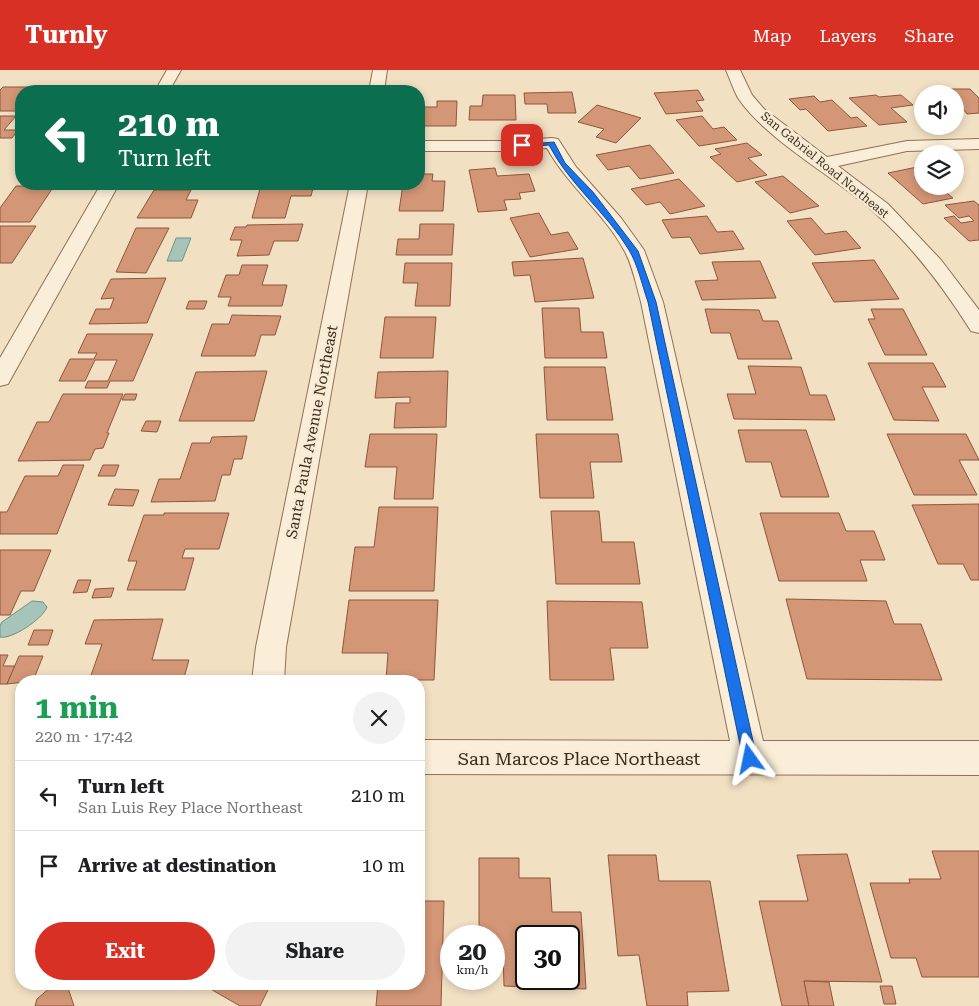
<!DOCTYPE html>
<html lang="en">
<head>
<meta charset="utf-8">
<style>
  :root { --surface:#fff; --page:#f2f2f2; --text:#202124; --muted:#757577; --line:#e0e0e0; --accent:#d93025 }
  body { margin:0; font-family:"Roboto Serif",serif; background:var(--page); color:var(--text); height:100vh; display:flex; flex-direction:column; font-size:19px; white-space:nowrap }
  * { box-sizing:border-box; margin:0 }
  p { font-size:16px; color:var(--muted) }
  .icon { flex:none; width:28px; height:28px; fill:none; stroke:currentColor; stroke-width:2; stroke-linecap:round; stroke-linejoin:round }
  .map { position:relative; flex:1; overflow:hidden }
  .drawer { position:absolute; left:15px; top:605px; width:410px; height:315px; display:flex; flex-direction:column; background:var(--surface); border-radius:20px; box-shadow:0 2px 8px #0003 }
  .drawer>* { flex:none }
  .top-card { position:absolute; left:15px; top:15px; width:410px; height:105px; border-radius:20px; box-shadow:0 2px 8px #0003; background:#0b6e4f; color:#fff; overflow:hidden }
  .tools { position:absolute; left:914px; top:15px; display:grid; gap:10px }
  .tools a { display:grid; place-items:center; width:50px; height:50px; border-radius:50%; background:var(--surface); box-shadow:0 2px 8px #0003; font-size:25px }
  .speed { position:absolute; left:440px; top:855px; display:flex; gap:10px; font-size:25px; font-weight:700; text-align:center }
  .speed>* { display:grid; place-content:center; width:65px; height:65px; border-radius:50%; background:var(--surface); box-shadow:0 2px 8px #0003; line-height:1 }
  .speed small { font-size:12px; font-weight:400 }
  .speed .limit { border:2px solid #111; border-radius:8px; background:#fff; color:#111 }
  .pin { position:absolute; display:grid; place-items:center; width:42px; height:42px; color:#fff; margin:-21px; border-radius:10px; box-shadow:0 2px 8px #0006 }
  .me { position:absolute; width:55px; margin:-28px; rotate:348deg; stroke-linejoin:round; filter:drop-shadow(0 0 4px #0008) }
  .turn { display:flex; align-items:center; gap:18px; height:105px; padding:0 20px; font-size:22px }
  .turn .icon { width:65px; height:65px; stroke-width:2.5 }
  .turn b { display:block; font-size:35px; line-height:42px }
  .round { display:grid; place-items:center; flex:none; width:52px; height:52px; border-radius:26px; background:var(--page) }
  .overview { display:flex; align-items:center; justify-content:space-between; height:85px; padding:0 20px }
  h1 { font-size:30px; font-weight:700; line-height:38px; color:#1e9e55 }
  .cta { display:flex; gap:10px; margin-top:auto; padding:10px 20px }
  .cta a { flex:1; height:58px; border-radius:30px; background:var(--accent); color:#fff; font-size:20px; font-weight:700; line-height:58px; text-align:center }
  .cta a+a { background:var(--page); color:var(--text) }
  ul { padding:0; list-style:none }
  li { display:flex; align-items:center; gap:15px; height:70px; padding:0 20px; border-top:1px solid var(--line) }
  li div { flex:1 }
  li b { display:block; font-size:19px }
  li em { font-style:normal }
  header { display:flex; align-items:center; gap:30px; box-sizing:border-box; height:70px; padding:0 25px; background:var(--accent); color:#fff }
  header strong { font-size:24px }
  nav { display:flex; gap:28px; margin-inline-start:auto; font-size:18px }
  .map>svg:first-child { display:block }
  .water { fill:#a6c4b9; stroke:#6b9487 }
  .building { fill:#d39676; stroke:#8f573c; fill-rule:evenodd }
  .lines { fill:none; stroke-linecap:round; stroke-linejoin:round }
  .minor-casing { stroke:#8e7158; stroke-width:2 }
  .minor { fill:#fbeed8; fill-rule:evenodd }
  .route { fill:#1a73e8; stroke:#114b97 }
  .labels { text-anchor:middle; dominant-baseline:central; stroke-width:5; stroke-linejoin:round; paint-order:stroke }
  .far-street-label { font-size:12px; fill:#3d2a1d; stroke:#f8ebd4 }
  .street-label { font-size:15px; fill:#3d2a1d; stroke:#f8ebd4 }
  .near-street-label { font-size:18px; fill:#3d2a1d; stroke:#f8ebd4 }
</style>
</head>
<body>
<header>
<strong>Turnly</strong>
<nav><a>Map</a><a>Layers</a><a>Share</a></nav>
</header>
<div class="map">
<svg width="979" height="936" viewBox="0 0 979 936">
  <rect width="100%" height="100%" fill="#f2e0c3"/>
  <!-- water -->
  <g class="water">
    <polygon points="176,168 191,168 182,191 167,191"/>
    <path d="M32,531L43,532L47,537C43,549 11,570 0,567V555L2,552Z"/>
  </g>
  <!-- building -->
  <g class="building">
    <polygon points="3,17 45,17 41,21 21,21 21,41 0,41 0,20"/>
    <polygon points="84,18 117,18 116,21 82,21"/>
    <polygon points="202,18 243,18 242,21 200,21"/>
    <polygon points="951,19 970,19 979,28 979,43 967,44 958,32 955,32 955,24 923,22 954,22"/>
    <polygon points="301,20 339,20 300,21"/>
    <polygon points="698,20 704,30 696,31 703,41 666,44 654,23"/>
    <polygon points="572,22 576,43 548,43 547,34 525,34 524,23"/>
    <polygon points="483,25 515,25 516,50 469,50 470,36 482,36"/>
    <polygon points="876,25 879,27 901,25 913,35 891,38 907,52 879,55 849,28"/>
    <polygon points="814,26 820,32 832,30 851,48 857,47 867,56 828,61 806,39 800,40 789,29"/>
    <polygon points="437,31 457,31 456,56 419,56 419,37 437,37"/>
    <polygon points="597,35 641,48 616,73 596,67 604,59 578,52"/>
    <polygon points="0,46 16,46 4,60 18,60 12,68 0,68"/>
    <polygon points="702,46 713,59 724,57 737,70 699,76 676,50"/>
    <polygon points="747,73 762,85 748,88 767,105 737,112 710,87 721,84 715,79"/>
    <polygon points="650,75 674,103 640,109 629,96 608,100 596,85"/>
    <polygon points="922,96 922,116 938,116 953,128 923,134 888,103"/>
    <polygon points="495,98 497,106 529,104 535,121 519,123 521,129 504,130 507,140 478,142 469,100"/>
    <polygon points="419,104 433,104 432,111 445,111 443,141 399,141 403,114 419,114"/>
    <polygon points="783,106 819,136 790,143 755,112"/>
    <polygon points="679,109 705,136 670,144 660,132 646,135 631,119"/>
    <polygon points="286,114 314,114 311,126 291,126 285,148 252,148 261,115"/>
    <polygon points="16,116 54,116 30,152 0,152 0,138"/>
    <polygon points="154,120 191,120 186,130 198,130 191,148 137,148"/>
    <polygon points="974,131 979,135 979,170 969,171 944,148 954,146 961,153 974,151 969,146 959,148 945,135"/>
    <polygon points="539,143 551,165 568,162 578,179 530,187 510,148"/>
    <polygon points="707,146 717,162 733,161 744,179 700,184 690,167 672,168 662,150"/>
    <polygon points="811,148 825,164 846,161 861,178 815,185 787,151"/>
    <polygon points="303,154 298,171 274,171 269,185 237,186 242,170 230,170 235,157 246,157 247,155"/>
    <polygon points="420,154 454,154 452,185 396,185 398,169 419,169"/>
    <polygon points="0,156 36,156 12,193 0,193"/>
    <polygon points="136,158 169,158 146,203 116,202"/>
    <polygon points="583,188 594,228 535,232 530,205 514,206 512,192"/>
    <polygon points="874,190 899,229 834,232 812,193"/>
    <polygon points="760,191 776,228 702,230 695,211 718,210 712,192"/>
    <polygon points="405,193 452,193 450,236 415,236 418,213 403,213"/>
    <polygon points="242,195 268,195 262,215 287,215 282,236 228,236 231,227 218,227 226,205 239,205"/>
    <polygon points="166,208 147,253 89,254 96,239 110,239 114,228 101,229 111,209"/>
    <polygon points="189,231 207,231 204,239 186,239"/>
    <polygon points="542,238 579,238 581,262 603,262 607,288 545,288"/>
    <polygon points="705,239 759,240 763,251 778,251 792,289 738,289 730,263 711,263"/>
    <polygon points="871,239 903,239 927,285 885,285 868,249 875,249"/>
    <polygon points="232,245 281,246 275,265 261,265 255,286 201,286 212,254 229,254"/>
    <polygon points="385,247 436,247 433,288 380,288"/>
    <polygon points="87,264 153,264 133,311 110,311 107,318 85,318 88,311 108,311 117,290 95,290 85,311 59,311 70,289 94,289 97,283 78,283"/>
    <polygon points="868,293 933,293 946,317 922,317 939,351 894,350"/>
    <polygon points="748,296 801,297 810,325 826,325 835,350 734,349 727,324 756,324"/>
    <polygon points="544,297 605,297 613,350 547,350"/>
    <polygon points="267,301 254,351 179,351 196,302"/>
    <polygon points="448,301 446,357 394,358 396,333 410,333 410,327 375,328 378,302"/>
    <polygon points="63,324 123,324 107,363 109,363 103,378 95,379 90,390 18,391 37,352 49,352"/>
    <polygon points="125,324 137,324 135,330 122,330"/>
    <polygon points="146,351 161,351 157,362 141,361"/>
    <polygon points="738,360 806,360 829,427 781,427 771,392 746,392"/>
    <polygon points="370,364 437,364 433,429 394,429 397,397 365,397"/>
    <polygon points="536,364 618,364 622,392 590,392 594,428 540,428"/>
    <polygon points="887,364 966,364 979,390 959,390 977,425 914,425"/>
    <polygon points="247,366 242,389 234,389 230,405 222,405 215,431 151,432 159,409 180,409 192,373 210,373 212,367"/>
    <polygon points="63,395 84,395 57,464 0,464 0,442 7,442 25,406 58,406"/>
    <polygon points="103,395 119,395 115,406 98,406"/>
    <polygon points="115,419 139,420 133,436 108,435"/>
    <polygon points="979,434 979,510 971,510 963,494 938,494 912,435"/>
    <polygon points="379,437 438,437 434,521 349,521 355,477 374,477"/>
    <polygon points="551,441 599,441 602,472 634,472 640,514 556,514"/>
    <polygon points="164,443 229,443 219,479 185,479 182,488 194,488 185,520 127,520 137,491 128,491 144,445 164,445"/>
    <polygon points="760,443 839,443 846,461 874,461 885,490 860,490 867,511 779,511"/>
    <polygon points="0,480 51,480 34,521 21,521 10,545 0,545"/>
    <polygon points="78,510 91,510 87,522 73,523"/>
    <polygon points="114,518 111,527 92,528 95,519"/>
    <polygon points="786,529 886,531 894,554 921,554 942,610 807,609"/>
    <polygon points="349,530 438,530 434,610 386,610 388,583 342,583"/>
    <polygon points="547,531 642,532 648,578 610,578 614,610 550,610"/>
    <polygon points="163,549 152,590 189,590 183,611 89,611 102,574 85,574 94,550"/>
    <polygon points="34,560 53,560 48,575 28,575"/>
    <polygon points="0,585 8,585 3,596 15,596 7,614 0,614"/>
    <polygon points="19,586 43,586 33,611 7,614"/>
    <polygon points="932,781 979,781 979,907 922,907 916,888 891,888 870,813 910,813 909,809 941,809"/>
    <polygon points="847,784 882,912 804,911 809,936 782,936 759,831 808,831 797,785"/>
    <polygon points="608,785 656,785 659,811 710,811 729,921 687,922 688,936 647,936 639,885 618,886"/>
    <path d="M479,788H519V808H550L552,842H581L586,919L504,916L503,881H494V866H479ZM526,866H569V909H526Z"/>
    <polygon points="419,831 444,831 441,936 376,936 378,914 419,914"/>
    <polygon points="804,911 829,912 834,936 809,936"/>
    <polygon points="202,914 271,914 260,936 240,936"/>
    <polygon points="52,916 68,918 74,936 35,936 37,929"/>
    <polygon points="880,916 892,916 896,934 884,934"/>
  </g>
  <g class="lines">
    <!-- minor casing -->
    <g class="minor-casing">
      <g id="minor">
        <polygon points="167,0 181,0 169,21 155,21"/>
        <polygon points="373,0 387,0 384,21 369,21"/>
        <path d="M726,0H740L752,25L764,39L827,87L907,71L979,69V79L907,81L838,96L888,134L941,190L979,240V263L971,261C944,218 913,177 875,143C836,107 767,71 738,28C733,19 730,9 726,0Z"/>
        <path d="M552,68L558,69L576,97L621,148L644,180L663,232L763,671H979V705L419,704V670L730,671L641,232C636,215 633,196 624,180C604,143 568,116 547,78L507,81H419V71H507Z"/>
        <polygon points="101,114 119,114 8,314 0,316 0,288"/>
        <polygon points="350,114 368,114 286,577 284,611 252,611 256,577"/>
      </g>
    </g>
    <!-- minor -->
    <use href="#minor" class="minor"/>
  </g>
  <!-- route -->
  <path class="route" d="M554,72L565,93L593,122L638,181L656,232L757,689L755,694L750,696L745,694L743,689L648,232C642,215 638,195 629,180C607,143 568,113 549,75L522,77L518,75Z"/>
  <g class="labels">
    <!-- far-street labels -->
    <g class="far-street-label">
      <text transform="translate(825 95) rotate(39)">San Gabriel Road Northeast</text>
    </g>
    <!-- street labels -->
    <g class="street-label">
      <text transform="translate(312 362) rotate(-79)">Santa Paula Avenue Northeast</text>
    </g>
    <!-- near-street labels -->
    <g class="near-street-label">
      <text x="579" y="688">San Marcos Place Northeast</text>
    </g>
  </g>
</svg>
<div class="tools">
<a><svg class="icon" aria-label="sound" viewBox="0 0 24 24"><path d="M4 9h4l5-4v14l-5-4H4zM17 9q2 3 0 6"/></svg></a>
<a><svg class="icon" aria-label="layers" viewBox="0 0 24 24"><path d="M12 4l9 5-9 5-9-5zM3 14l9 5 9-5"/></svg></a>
</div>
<div class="speed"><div>20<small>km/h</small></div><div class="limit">30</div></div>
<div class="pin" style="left:522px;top:75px;background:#d93025"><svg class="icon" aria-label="arrive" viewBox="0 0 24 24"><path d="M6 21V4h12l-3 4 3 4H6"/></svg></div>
<svg class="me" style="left:750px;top:689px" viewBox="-20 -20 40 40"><path d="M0-17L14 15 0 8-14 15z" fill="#1a73e8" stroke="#fff" stroke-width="4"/></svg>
<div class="top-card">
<div class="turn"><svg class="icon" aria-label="left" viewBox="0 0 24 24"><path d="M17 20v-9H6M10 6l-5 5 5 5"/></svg><div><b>210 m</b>Turn left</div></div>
</div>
<section class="drawer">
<div class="overview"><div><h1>1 min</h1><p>220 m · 17:42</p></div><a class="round"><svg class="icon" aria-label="close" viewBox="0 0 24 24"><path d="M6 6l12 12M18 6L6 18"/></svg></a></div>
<ul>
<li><svg class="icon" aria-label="left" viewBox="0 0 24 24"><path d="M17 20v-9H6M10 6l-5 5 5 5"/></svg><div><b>Turn left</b><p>San Luis Rey Place Northeast</p></div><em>210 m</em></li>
<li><svg class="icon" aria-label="arrive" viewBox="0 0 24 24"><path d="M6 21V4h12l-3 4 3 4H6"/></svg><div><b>Arrive at destination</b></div><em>10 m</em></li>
</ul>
<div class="cta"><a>Exit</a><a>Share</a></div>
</section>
</div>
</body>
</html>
